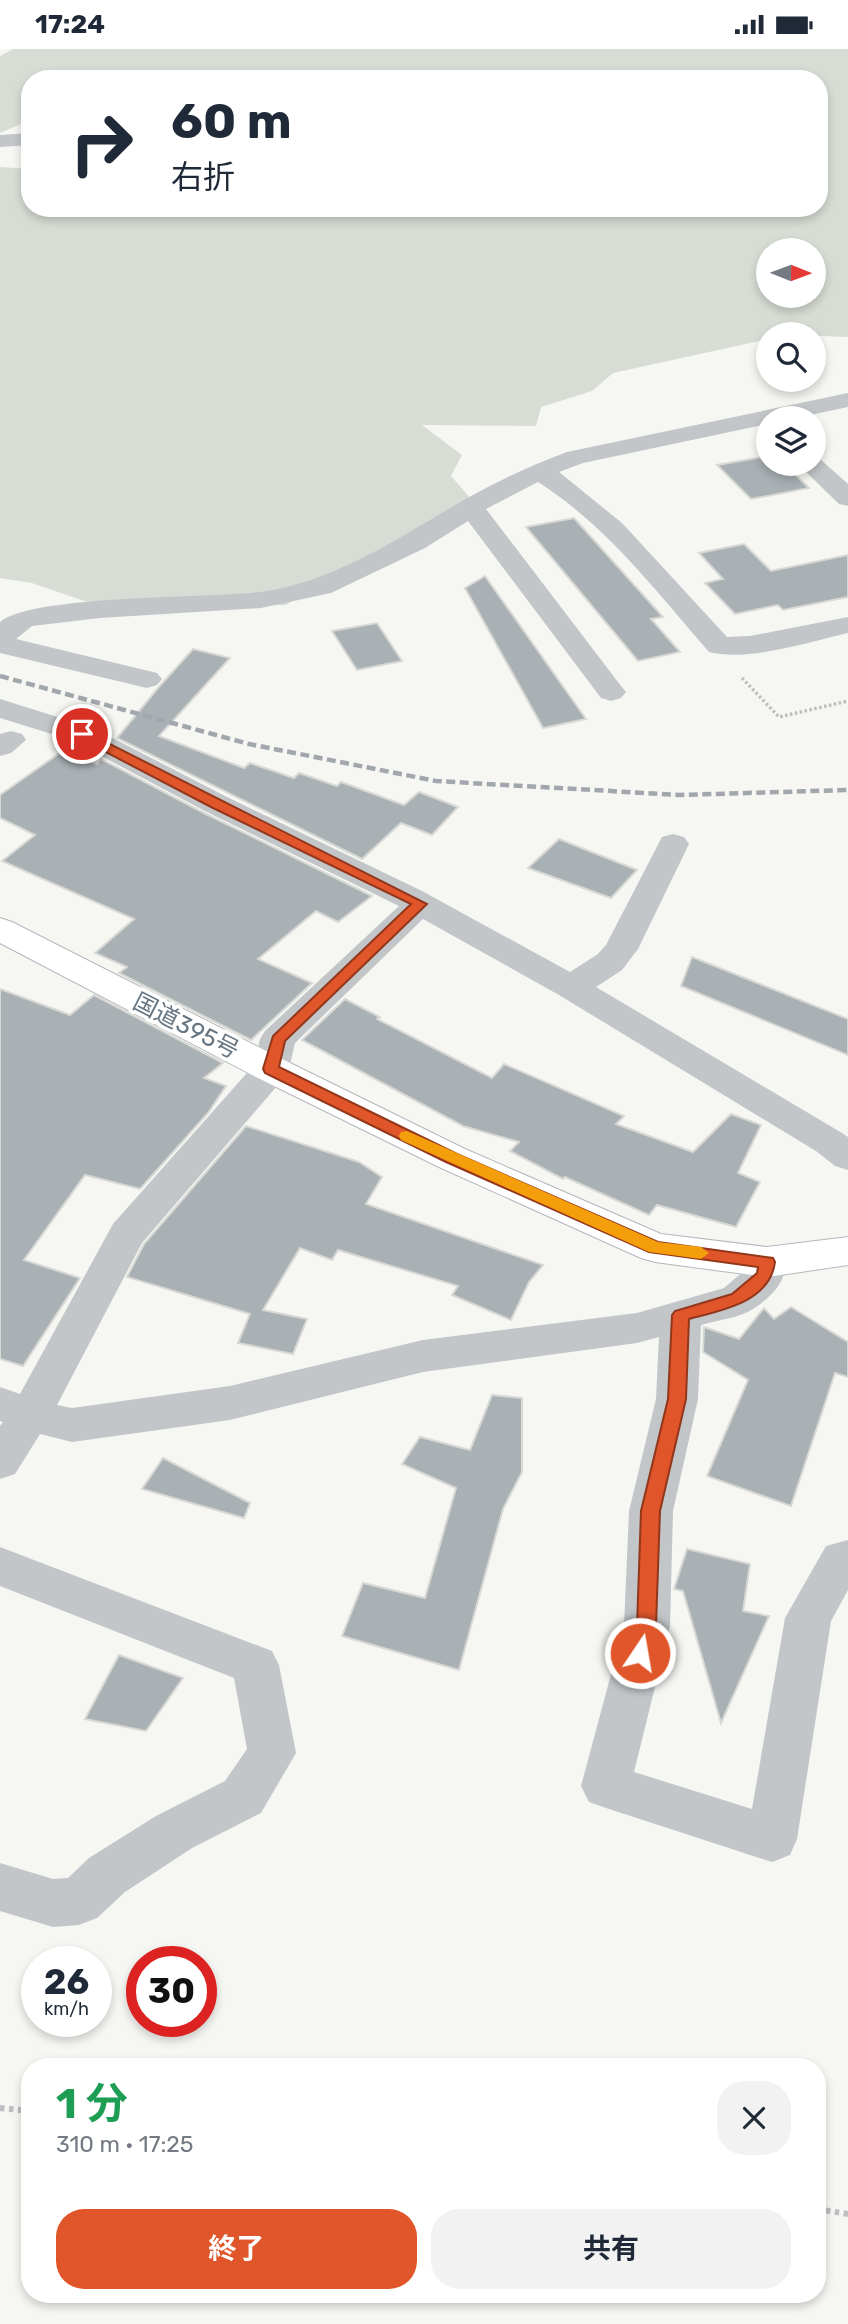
<!DOCTYPE html>
<html lang="ja">
<head>
<meta charset="utf-8">
<style>
  :root { --surface:#fff; --page:#f2f2f3; --text:#1f2937; --muted:#747a83; --accent:#e05529 }
  body { margin:0; font-family:Rubik,"Noto Sans JP",sans-serif; background:var(--page); color:var(--text); height:100vh; display:flex; flex-direction:column; font-size:26px; white-space:nowrap }
  * { box-sizing:border-box; margin:0 }
  p { font-size:23px; color:var(--muted) }
  .icon { flex:none; width:38px; height:38px; fill:none; stroke:currentColor; stroke-width:2; stroke-linecap:round; stroke-linejoin:round }
  .map { position:relative; flex:1; overflow:hidden }
  .panel { position:absolute; left:21px; top:2009px; width:805px; height:245px; display:flex; flex-direction:column; background:var(--surface); border-radius:28px; box-shadow:0 4px 10px #0003 }
  .panel>* { flex:none }
  .hud { position:absolute; left:21px; top:21px; width:807px; height:147px; border-radius:28px; box-shadow:0 4px 10px #0003; background:#fff; color:var(--text); overflow:hidden }
  .needle { width:46px; rotate:91deg }
  .buttons { position:absolute; left:756px; top:189px; display:grid; gap:14px }
  .buttons a { display:grid; place-items:center; width:70px; height:70px; border-radius:50%; background:var(--surface); box-shadow:0 4px 10px #0003; font-size:35px }
  .speed { position:absolute; left:21px; top:1897px; display:flex; gap:14px; font-size:35px; font-weight:700; text-align:center }
  .speed>* { display:grid; place-content:center; width:91px; height:91px; border-radius:50%; background:var(--surface); box-shadow:0 4px 10px #0003; line-height:1 }
  .speed small { font-size:18px; font-weight:400 }
  .speed .limit { border:10px solid #d22; background:#fff; color:#111 }
  .pin { position:absolute; display:grid; place-items:center; width:60px; height:60px; color:#fff; margin:-30px; border:4px solid #fff; border-radius:50%; box-shadow:0 2px 7px #0007 }
  .me { position:absolute; width:77px; margin:-38px; rotate:12deg; stroke-linejoin:round; filter:drop-shadow(0 0 5px #0008) }
  .turn { display:flex; align-items:center; gap:24px; height:147px; padding:0 35px; font-size:32px }
  .turn .icon { width:91px; height:91px; stroke-width:2.5 }
  .turn b { display:block; font-size:49px; line-height:60px }
  .round { display:grid; place-items:center; flex:none; width:74px; height:74px; border-radius:28px; background:var(--page) }
  .head { display:flex; align-items:center; justify-content:space-between; height:119px; padding:0 35px }
  h1 { font-size:42px; font-weight:700; line-height:52px; color:#1e9e55 }
  .action { display:flex; gap:14px; margin-top:auto; padding:14px 35px }
  .action a { flex:1; height:80px; border-radius:28px; background:var(--accent); color:#fff; font-size:28px; font-weight:700; line-height:80px; text-align:center }
  .action a+a { background:var(--page); color:var(--text) }
  .status { display:flex; justify-content:space-between; align-items:center; height:49px; padding:0 35px; background:var(--surface); direction:ltr }
  .status svg { height:19px; fill:currentColor }
  .map>svg:first-child { display:block }
  .green { fill:#d7ddd4; fill-rule:evenodd }
  .building { fill:#a9b1b5; stroke:#d8d8d5; stroke-width:2 }
  .lines { fill:none; stroke-linecap:round; stroke-linejoin:round }
  .highway-casing { stroke:#b5b8bb; stroke-width:2 }
  .path-far1 { stroke:#bcbec0; stroke-width:3.5; stroke-dasharray:2.5 2.5; stroke-linecap:butt }
  .path { stroke:#bcbec0; stroke-width:6; stroke-dasharray:4.5 4.5; stroke-linecap:butt }
  .minor { fill:#c2c6c9; fill-rule:evenodd }
  .highway { fill:#fff; fill-rule:evenodd }
  .rail { stroke:#a1a7ac; stroke-width:4.5; stroke-dasharray:9 4.5; stroke-linecap:butt }
  .route { fill:#e05529; stroke:#92371b; stroke-width:2 }
  .slow { fill:#f59e0b }
  .labels { text-anchor:middle; dominant-baseline:central; stroke-width:7; stroke-linejoin:round; paint-order:stroke }
  .street-label { font-size:24px; fill:#667683; stroke:#fff }
</style>
</head>
<body>
<div class="status"><b>17:24</b><svg viewBox="0 0 49 12"><path d="M0 12V9h3v3zM5 12V6h3v6zM10 12V3h3v9zM15 12V0h3v12zM26 1h20v11H26zM47 4h2v5h-2z"/></svg></div>
<div class="map">
<svg width="848" height="2275" viewBox="0 0 848 2275">
  <rect width="100%" height="100%" fill="#f6f6f3"/>
  <!-- green -->
  <path class="green" d="M13,0H848V288L768,285V290L613,324L592,342L541,358L536,377L422,376L462,406L451,427L471,450L390,498L321,531L286,556L90,554L32,534L0,529V118L30,120V159H819V30H30V71L0,84V7ZM768,201H814V247H768Z"/>
  <!-- building -->
  <g class="building">
    <polygon points="768,407 768,415 784,415 809,439 751,450 717,416"/>
    <polygon points="574,469 663,568 651,570 680,603 638,612 526,478"/>
    <polygon points="744,495 771,522 848,506 848,548 783,561 778,556 735,565 705,534 723,530 699,504"/>
    <polygon points="485,527 586,670 543,679 465,539"/>
    <polygon points="377,574 402,612 357,621 332,582"/>
    <polygon points="193,600 230,609 159,687 244,719 250,714 294,729 299,724 337,737 341,733 404,756 419,743 458,758 432,786 401,774 362,810 117,689 158,639"/>
    <polygon points="64,701 97,715 101,710 204,764 372,847 338,873 316,862 258,910 312,934 251,991 119,924 127,918 95,904 134,870 2,812 35,786 0,769 0,746"/>
    <polygon points="559,790 637,821 611,849 528,819"/>
    <polygon points="692,908 848,970 848,1006 681,937"/>
    <polygon points="0,940 70,966 94,946 223,1014 204,1029 226,1037 208,1064 140,1140 85,1126 24,1211 80,1229 23,1317 0,1310"/>
    <polygon points="345,950 380,968 377,970 492,1029 504,1015 624,1067 616,1075 693,1103 731,1065 761,1076 738,1124 760,1133 736,1178 657,1156 649,1166 565,1128 563,1130 510,1102 519,1093 463,1077 302,991"/>
    <polygon points="246,1077 359,1113 382,1128 366,1155 543,1216 529,1233 511,1271 452,1246 458,1237 338,1201 332,1211 300,1199 263,1261 307,1270 293,1305 238,1294 250,1265 127,1228 144,1195"/>
    <polygon points="791,1258 848,1293 848,1328 835,1324 791,1457 707,1427 748,1331 703,1303 704,1278 739,1290 764,1259 774,1270"/>
    <polygon points="492,1346 522,1349 522,1423 503,1460 459,1621 342,1587 363,1534 425,1549 456,1439 402,1415 420,1388 470,1401"/>
    <polygon points="163,1409 250,1454 244,1469 142,1440"/>
    <polygon points="687,1500 750,1515 743,1562 769,1567 721,1674 683,1542 674,1540"/>
    <polygon points="119,1606 183,1629 146,1682 85,1670"/>
  </g>
  <g class="lines">
    <!-- highway casing -->
    <g class="highway-casing">
      <polygon id="highway" points="0,869 12,873 284,1011 465,1100 661,1185 767,1198 848,1188 848,1216 767,1228 655,1213 641,1209 439,1118 258,1029 0,894"/>
    </g>
    <!-- path-far1 -->
    <polyline class="path-far1" points="742,629 779,668 848,652"/>
    <!-- path -->
    <g class="path">
      <polyline points="0,2059 30,2062"/>
      <polyline points="817,2160 848,2165"/>
    </g>
    <!-- minor -->
    <g class="minor">
      <polygon points="30,84 30,96 0,98 0,86"/>
      <path d="M848,344V358L796,369H768V375L583,414L559,423L622,474L727,588L750,587L848,568V584C808,593 749,613 709,603C656,542 607,477 538,433L486,460L621,637L626,643L621,649L611,652L601,649L468,472L425,499L331,544L261,559L100,569L32,577L16,590L157,624L162,630L157,636L147,639L0,604V573C30,546 210,549 260,543C335,533 398,489 462,452C496,433 531,416 567,403Z"/>
      <polygon points="814,408 820,410 848,435 848,457 839,455 798,415 814,415"/>
      <path d="M0,650L93,679L227,748L422,842L570,923L598,905L606,896L662,788L673,785L684,788L689,795L638,900L622,921L596,938L842,1084L848,1088V1121L835,1117L816,1102L559,946L423,870L295,994L289,1020L284,1029L142,1194L57,1356L72,1359L230,1337L423,1291L637,1264L724,1239L746,1220L753,1203L767,1198L781,1203C794,1226 773,1247 753,1260C740,1269 717,1271 701,1276L698,1350L673,1462L670,1577L634,1723L752,1760L785,1569L826,1497L848,1491V1541L831,1572L797,1790L790,1806L772,1813L606,1759L589,1753L581,1737L624,1577L629,1462L656,1350L659,1288L637,1294L423,1323L230,1371L72,1393L40,1385L15,1425L0,1430V1377L3,1373L0,1372V1338L20,1345L113,1175L254,1016L260,990L265,982L399,857L205,762L71,691L0,669Z"/>
      <polygon points="11,682 22,685 26,691 11,704 0,707 0,685"/>
      <polygon points="0,1498 272,1602 279,1616 296,1704 261,1764 192,1799 154,1824 125,1843 97,1869 79,1876 53,1878 0,1862 0,1814 53,1830 68,1829 89,1809 156,1767 225,1732 247,1700 234,1629 0,1537"/>
    </g>
    <!-- highway -->
    <use href="#highway" class="highway"/>
    <!-- rail -->
    <polyline class="rail" points="0,627 249,695 436,732 680,746 848,741"/>
  </g>
  <!-- route -->
  <path class="route" d="M82,681L427,855L285,992L279,1018L457,1105L658,1193L773,1209L775,1213C770,1253 722,1261 689,1270L686,1350L660,1462L656,1577L647,1610L640,1612L633,1610L630,1604L637,1577L641,1462L668,1350L672,1266L675,1262L732,1245L757,1224L758,1218L649,1203L446,1113L265,1024L263,1020L273,987L411,855L211,758L77,688V682Z"/>
  <!-- slow -->
  <polygon class="slow" points="407,1082 658,1193 701,1198 709,1204 701,1210 649,1203 401,1091 399,1087 401,1083"/>
  <g class="labels">
    <!-- street labels -->
    <g class="street-label">
      <text transform="translate(186 977) rotate(27)">国道395号</text>
    </g>
  </g>
</svg>
<div class="buttons">
<a><svg class="needle" viewBox="-14 -14 28 28"><path d="M0-13l5 13h-10z" fill="#e53935"/><path d="M0 13l5-13h-10z" fill="#747a83"/></svg></a>
<a><svg class="icon" aria-label="search" viewBox="0 0 24 24"><circle cx="10" cy="10" r="6"/><path d="M15 15l6 6"/></svg></a>
<a><svg class="icon" aria-label="layers" viewBox="0 0 24 24"><path d="M12 4l9 5-9 5-9-5zM3 14l9 5 9-5"/></svg></a>
</div>
<div class="speed"><div>26<small>km/h</small></div><div class="limit">30</div></div>
<div class="pin" style="left:82px;top:685px;background:#d93025"><svg class="icon" aria-label="arrive" viewBox="0 0 24 24"><path d="M6 21V4h12l-3 4 3 4H6"/></svg></div>
<svg class="me" style="left:640px;top:1604px" viewBox="-20 -20 40 40"><circle r="17" fill="#e05529" stroke="#fff" stroke-width="3"/><path d="M0-11L8 9 0 5-8 9z" fill="#fff"/></svg>
<div class="hud">
<div class="turn"><svg class="icon" aria-label="right" viewBox="0 0 24 24"><path d="M7 20v-9h11M14 6l5 5-5 5"/></svg><div><b>60 m</b>右折</div></div>
</div>
<section class="panel">
<div class="head"><div><h1>1 分</h1><p>310 m · 17:25</p></div><a class="round"><svg class="icon" aria-label="close" viewBox="0 0 24 24"><path d="M6 6l12 12M18 6L6 18"/></svg></a></div>
<div class="action"><a>終了</a><a>共有</a></div>
</section>
</div>
</body>
</html>
